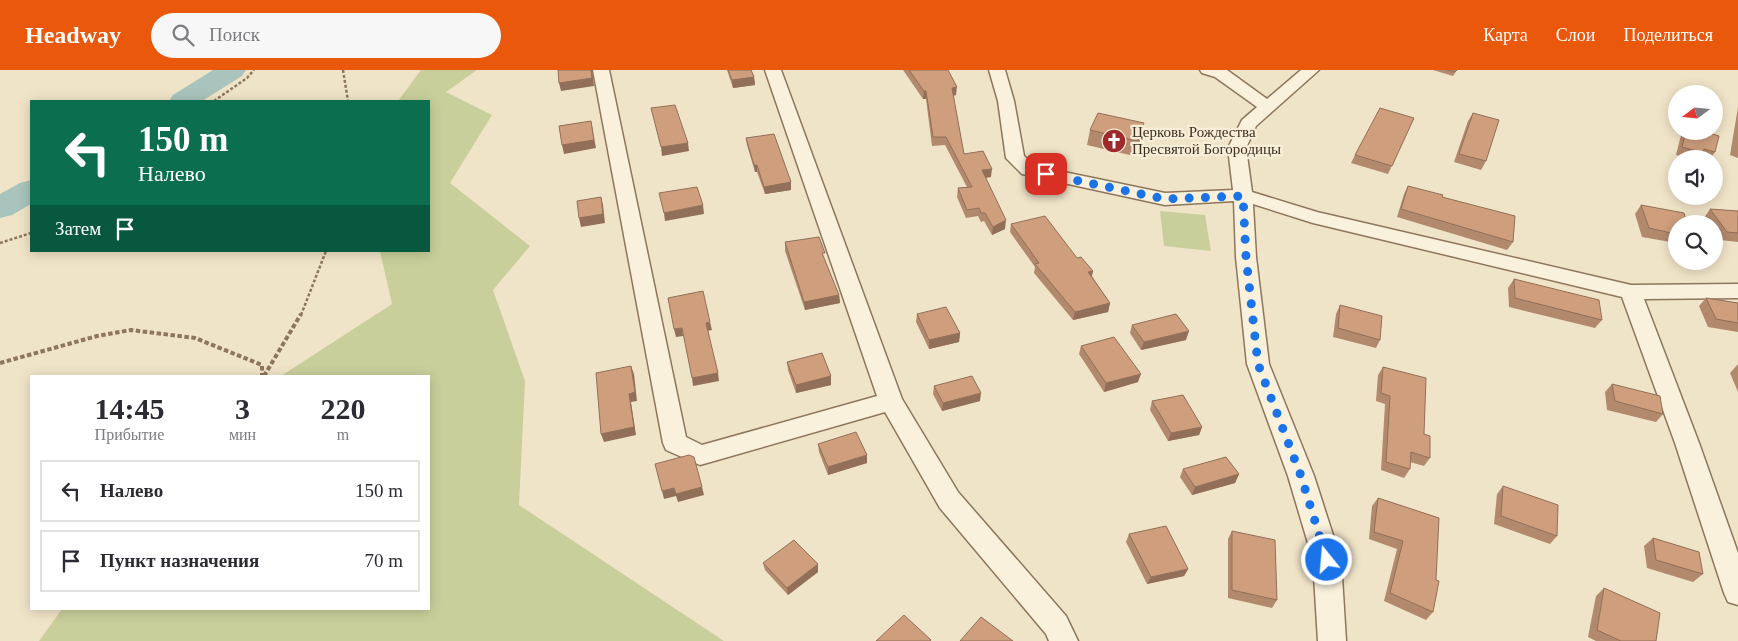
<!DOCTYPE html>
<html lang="ru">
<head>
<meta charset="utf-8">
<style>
  :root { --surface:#fff; --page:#f7f7f7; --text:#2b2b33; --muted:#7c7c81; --line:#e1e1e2; --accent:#ea580c }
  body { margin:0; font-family:"Times New Roman",serif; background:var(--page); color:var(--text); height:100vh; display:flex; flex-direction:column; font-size:19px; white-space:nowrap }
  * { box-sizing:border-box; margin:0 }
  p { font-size:16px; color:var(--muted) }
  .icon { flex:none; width:28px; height:28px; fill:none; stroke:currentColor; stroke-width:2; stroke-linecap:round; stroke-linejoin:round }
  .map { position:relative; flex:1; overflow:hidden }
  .sheet { position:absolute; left:30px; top:305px; width:400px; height:235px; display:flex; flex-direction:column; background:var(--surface); border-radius:0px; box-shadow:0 2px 12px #0003 }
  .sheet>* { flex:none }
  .hud { position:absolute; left:30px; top:30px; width:400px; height:152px; border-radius:0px; box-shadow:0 2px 12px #0003; background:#0b6e4f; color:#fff; overflow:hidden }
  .needle { width:32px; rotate:254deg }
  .fabs { position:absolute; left:1668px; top:15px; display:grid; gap:10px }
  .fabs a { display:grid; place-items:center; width:55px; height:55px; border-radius:50%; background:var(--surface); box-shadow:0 2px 12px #0003; font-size:25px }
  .pin { position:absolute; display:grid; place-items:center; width:42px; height:42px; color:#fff; margin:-21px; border-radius:10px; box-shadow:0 2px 8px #0006 }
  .me { position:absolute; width:55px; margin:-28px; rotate:343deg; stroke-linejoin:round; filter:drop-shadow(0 0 4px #0008) }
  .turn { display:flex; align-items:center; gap:18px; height:105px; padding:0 25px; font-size:22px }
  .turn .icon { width:65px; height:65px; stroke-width:2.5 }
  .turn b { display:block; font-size:35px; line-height:42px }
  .then { display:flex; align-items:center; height:48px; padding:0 25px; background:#0003; gap:10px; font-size:19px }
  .eta { display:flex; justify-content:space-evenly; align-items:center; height:85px; text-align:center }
  .eta b { font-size:30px; font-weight:700; line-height:35px }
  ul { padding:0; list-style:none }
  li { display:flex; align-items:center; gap:15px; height:62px; margin:0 10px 8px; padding:0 15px; border:2px solid var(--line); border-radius:0px }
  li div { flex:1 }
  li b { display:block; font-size:19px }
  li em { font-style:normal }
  header { display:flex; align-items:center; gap:30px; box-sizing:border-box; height:70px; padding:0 25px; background:var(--accent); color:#fff }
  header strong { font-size:24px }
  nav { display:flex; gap:28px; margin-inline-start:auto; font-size:18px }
  .search { width:350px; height:45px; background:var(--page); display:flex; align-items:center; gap:12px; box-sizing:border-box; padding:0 18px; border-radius:28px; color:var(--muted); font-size:19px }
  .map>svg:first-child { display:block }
  .green { fill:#c9cf9b }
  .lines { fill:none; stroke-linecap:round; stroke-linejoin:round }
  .river { fill:#a9c4bc; fill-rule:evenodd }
  .minor-casing { stroke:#8d765c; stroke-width:3 }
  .path-far1 { stroke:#8d765c; stroke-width:2.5; stroke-dasharray:3 2; stroke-linecap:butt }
  .path { stroke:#8d765c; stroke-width:4; stroke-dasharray:4.5 2.5; stroke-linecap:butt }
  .minor { fill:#faf1dc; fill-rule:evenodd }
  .wall { fill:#b2896c }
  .shaded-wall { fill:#916f58 }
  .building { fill:#cf9f7d; stroke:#916f58 }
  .route { stroke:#1a73e8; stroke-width:9; stroke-dasharray:0 16.2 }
  .labels { text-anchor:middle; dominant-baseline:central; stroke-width:4.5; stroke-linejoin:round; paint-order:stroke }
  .far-poi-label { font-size:15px; fill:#3d2e20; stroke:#f7eed8; text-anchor:start }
</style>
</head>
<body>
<header>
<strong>Headway</strong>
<div class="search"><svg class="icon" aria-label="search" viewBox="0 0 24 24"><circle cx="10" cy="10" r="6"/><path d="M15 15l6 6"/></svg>Поиск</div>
<nav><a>Карта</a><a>Слои</a><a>Поделиться</a></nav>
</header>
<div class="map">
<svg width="1738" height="571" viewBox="0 0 1738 571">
  <rect width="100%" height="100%" fill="#f0e4c8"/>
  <!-- green -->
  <g class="green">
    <polygon points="421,0 477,0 446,22 492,45 450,113 530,176 493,220 525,311 519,435 724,571 39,571 62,539 429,539 429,306 281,306 392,234 380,181 429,181 429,31 398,31"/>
    <polygon points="1160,141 1205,145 1211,181 1164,176"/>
  </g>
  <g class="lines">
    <!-- river -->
    <g class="river">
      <polygon points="213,0 246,0 242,6 202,31 169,31 173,25"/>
      <polygon points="31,110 31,134 12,145 0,148 0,124 20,113"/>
    </g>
    <!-- minor casing -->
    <g class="minor-casing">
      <g id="minor">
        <polygon points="593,0 609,0 686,367 702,375 877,326 765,0 781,0 902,329 958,422 1066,546 1078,571 1049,571 1046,564 940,438 885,342 700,395 666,380 663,373"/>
        <polygon points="989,0 1005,0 1014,31 1024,86 1035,96 1165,123 1233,120 1228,78 1242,50 1257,37 1215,7 1202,3 1200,0 1227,0 1267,29 1301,0 1319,0 1256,56 1246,78 1252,122 1317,142 1631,215 1738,214 1738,228 1644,229 1699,373 1738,483 1738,535 1728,532 1724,523 1675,373 1622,227 1313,153 1253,134 1256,187 1269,294 1314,406 1341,490 1346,571 1318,571 1313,490 1288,406 1247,294 1236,187 1234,131 1165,135 1022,104 1006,88 998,31"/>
      </g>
    </g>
    <!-- path-far1 -->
    <g class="path-far1">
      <polyline points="343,0 348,31"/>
      <polyline points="214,31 247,8 254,0"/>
      <polyline points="0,173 31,163"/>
      <polyline points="301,245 326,181"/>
    </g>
    <!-- path -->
    <g class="path">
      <polyline points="0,293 97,266 131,260 195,268 262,295 262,306"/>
      <polyline points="264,306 301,244"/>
    </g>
    <!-- minor -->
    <use href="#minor" class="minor"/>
  </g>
  <!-- wall -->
  <g class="wall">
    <polygon points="727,0 751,0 754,7 755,15 733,18"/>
    <polygon points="903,0 948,0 956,25 953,26 964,84 991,107 986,108 1005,159 992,165 984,151 981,152 978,146 966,148 957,127 958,118 967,117 945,75 932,76 926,29 923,29"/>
    <polygon points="1433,0 1457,0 1453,6"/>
    <polygon points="1738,37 1738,88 1730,85"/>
    <polygon points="1473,43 1486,91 1481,100 1454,92 1468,51"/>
    <polygon points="1414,48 1388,104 1351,93 1355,85"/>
    <polygon points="1090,60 1141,68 1134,86 1087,75"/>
    <polygon points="1684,61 1703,61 1715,82 1710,89 1703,89 1700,88 1699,89 1689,89 1676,85 1681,65"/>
    <polygon points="746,68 791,112 791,120 765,124 757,102 755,102 747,75"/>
    <polygon points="1408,116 1513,172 1507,180 1397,147 1404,124"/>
    <polygon points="1641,135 1676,154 1676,173 1642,167 1635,144"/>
    <polygon points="1710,139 1738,141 1738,172 1720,170 1714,162 1714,154 1708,154 1704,148"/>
    <polygon points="1011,154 1077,188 1093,201 1092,206 1110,233 1108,242 1073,250 1034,203 1035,197 1010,162"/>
    <polygon points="785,172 825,191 839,225 840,233 805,240 785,181"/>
    <polygon points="1514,209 1602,250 1595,258 1509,237 1508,218"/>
    <polygon points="1706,228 1738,233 1738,262 1708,257 1699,236"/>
    <polygon points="1340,235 1380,270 1376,278 1333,267 1336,244"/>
    <polygon points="917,244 960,263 959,272 929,279 916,252"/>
    <polygon points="1132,255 1186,270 1141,280 1130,263"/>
    <polygon points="1081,276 1138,312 1104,322 1079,284"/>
    <polygon points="787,292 831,306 831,315 796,323 788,300"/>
    <polygon points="1738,294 1738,322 1730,303"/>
    <polygon points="1383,297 1424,364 1430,388 1424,396 1410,392 1410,399 1404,408 1381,400 1385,334 1376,331 1378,305"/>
    <polygon points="1612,314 1663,344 1656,352 1607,340 1605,322"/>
    <polygon points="934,316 980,331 942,341 933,324"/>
    <polygon points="1152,331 1202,357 1199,365 1168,371 1150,340"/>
    <polygon points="818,374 867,393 828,405 819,382"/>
    <polygon points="1183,399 1239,404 1235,413 1192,425 1180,407"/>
    <polygon points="1503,416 1557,466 1550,474 1494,454 1497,424"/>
    <polygon points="1378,428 1439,448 1433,542 1426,550 1384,531 1397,479 1369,469 1372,436"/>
    <polygon points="1232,461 1277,530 1272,538 1228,528 1228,469"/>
    <polygon points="1129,464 1188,499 1184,506 1147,514 1126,472"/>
    <polygon points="1653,468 1703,504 1693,512 1647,498 1644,476"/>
    <polygon points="763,493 818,502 788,525 765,500"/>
    <polygon points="1604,518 1656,571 1596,571 1588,567 1596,526"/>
  </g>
  <!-- shaded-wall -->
  <g class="shaded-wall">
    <polygon points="592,0 594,16 561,21 559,13"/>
    <polygon points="754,7 755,15 733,18 732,10"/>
    <polygon points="957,17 956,25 951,26 952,18"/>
    <polygon points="924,21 926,21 926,29 923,29"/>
    <polygon points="591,51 596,78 564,84 562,75"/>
    <polygon points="1144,53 1141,68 1134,86 1137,71"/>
    <polygon points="688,73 689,81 662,86 661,77"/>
    <polygon points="754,95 757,95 757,102 755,102"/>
    <polygon points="992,99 991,107 981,108 982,100"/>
    <polygon points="791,112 791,120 765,124 764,117"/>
    <polygon points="601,127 603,135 605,153 581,157 579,148"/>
    <polygon points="703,135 704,144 665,151 664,143"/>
    <polygon points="1006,150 1005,159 992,165 993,157"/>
    <polygon points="1093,201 1091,209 1088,202"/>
    <polygon points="839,225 840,233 805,240 804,232"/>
    <polygon points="1110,233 1108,242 1073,250 1075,242"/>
    <polygon points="710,252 712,260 707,261 706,253"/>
    <polygon points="682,258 683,266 676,267 674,259"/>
    <polygon points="1189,261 1186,270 1141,280 1144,272"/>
    <polygon points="960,263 959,272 929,279 929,270"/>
    <polygon points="631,296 634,304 637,331 631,332 636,365 604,372 601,364 629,324"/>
    <polygon points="718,303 719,311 693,316 692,308"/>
    <polygon points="1141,304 1138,312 1104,322 1106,313"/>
    <polygon points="831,306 831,315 796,323 796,315"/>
    <polygon points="981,323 980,331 942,341 943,333"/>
    <polygon points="1202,357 1199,365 1168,371 1171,363"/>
    <polygon points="867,385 867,393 828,405 828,397"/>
    <polygon points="1239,404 1235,413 1192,425 1195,417"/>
    <polygon points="702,417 704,425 678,432 676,426 664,429 662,421 674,418"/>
    <polygon points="818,494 818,502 788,525 787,518"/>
    <polygon points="1188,499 1184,506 1147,514 1151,507"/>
  </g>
  <!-- building -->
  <g class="building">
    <polygon points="558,0 591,0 592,8 559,13"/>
    <polygon points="728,0 751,0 754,7 732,10"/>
    <polygon points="909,0 948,0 957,17 952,18 964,84 983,81 992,99 982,100 1006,150 993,157 985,143 981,143 979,138 967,140 958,118 972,117 946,67 933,67 926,21 924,21"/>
    <polygon points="1447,0 1457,0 1455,2"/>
    <polygon points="675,35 688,73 661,77 651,38"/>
    <polygon points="1380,38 1414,48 1392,96 1355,85"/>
    <polygon points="1098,43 1144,53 1137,71 1090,60"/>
    <polygon points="1473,43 1499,50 1486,91 1459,84"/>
    <polygon points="591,51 594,70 562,75 559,56"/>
    <polygon points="1686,61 1703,61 1719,66 1715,82 1704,79 1703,83 1682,77"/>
    <polygon points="774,64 791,112 764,117 757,95 754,95 746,68"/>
    <polygon points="1408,116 1443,125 1442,127 1515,146 1513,172 1401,139"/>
    <polygon points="697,117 703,135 664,143 659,123"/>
    <polygon points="601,127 603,144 579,148 577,131"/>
    <polygon points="1641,135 1684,143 1687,154 1676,154 1676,164 1649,158"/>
    <polygon points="1710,139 1738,141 1738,163 1727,162"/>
    <polygon points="1045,146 1077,188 1081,187 1093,201 1088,202 1110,233 1075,242 1035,194 1039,193 1011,154"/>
    <polygon points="819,167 825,183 822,183 839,225 804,232 785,172"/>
    <polygon points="1514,209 1599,230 1602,250 1515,228"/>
    <polygon points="703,221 710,252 706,253 718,303 692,308 682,258 674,259 668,228"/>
    <polygon points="1706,228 1738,233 1738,253 1716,249"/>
    <polygon points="1340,235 1382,246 1380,270 1338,258"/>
    <polygon points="946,237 960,263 929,270 917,244"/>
    <polygon points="1176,244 1189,261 1144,272 1132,255"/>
    <polygon points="1114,267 1141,304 1106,313 1081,276"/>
    <polygon points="822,283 831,306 796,315 787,292"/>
    <polygon points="631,296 635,322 629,324 634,357 601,364 596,303"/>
    <polygon points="1383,297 1426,308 1424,364 1430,366 1430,388 1411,382 1410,399 1386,392 1390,326 1381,323"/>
    <polygon points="972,306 981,323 943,333 934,316"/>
    <polygon points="1612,314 1660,326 1663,344 1615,331"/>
    <polygon points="1183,325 1202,357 1171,363 1152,331"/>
    <polygon points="856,362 867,385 828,397 818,374"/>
    <polygon points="689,385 694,387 702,417 676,424 674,418 662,421 655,394"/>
    <polygon points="1226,387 1239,404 1195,417 1183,399"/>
    <polygon points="1503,416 1558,435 1557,466 1501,446"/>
    <polygon points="1378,428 1439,448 1436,510 1439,511 1433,542 1390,523 1403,471 1374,462"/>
    <polygon points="1166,456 1188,499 1151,507 1129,464"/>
    <polygon points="1232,461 1275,470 1277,530 1232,520"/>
    <polygon points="1653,468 1699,482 1703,504 1656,490"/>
    <polygon points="794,470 818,494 787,518 763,493"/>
    <polygon points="1604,518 1660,543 1656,571 1621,571 1597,560"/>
    <polygon points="904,545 931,570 930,571 876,571"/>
    <polygon points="981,547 1013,571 960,571"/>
  </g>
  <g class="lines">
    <!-- route -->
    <polyline class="route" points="1046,104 1165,129 1243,126 1246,187 1258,294 1301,406 1327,490"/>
  </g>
  <!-- icons -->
  <defs>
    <g id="church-disc" transform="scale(1.25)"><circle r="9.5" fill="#9e2a2b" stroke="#f7eed8"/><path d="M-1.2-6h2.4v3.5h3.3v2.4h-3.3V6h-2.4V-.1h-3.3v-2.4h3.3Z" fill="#fff"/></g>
  </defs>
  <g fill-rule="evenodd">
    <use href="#church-disc" x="1114" y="71"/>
  </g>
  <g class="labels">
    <!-- far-poi labels -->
    <g class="far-poi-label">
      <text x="1132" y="62">Церковь Рождества<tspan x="1132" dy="17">Пресвятой Богородицы</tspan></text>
    </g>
  </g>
</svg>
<div class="fabs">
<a><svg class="needle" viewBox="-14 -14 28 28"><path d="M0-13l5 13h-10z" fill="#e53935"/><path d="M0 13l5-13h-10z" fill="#7c7c81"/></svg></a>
<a><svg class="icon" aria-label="sound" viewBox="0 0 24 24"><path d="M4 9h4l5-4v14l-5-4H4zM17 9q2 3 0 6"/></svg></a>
<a><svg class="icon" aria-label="search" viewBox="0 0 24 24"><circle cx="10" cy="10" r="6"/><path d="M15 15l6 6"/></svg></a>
</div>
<div class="pin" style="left:1046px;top:104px;background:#d93025"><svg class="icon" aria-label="arrive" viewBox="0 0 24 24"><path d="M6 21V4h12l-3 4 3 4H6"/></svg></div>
<svg class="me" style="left:1327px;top:490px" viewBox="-20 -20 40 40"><circle r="17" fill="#1a73e8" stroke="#fff" stroke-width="3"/><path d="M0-11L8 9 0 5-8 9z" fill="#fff"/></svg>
<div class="hud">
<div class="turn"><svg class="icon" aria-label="left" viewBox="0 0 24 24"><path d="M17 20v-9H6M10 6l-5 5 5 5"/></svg><div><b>150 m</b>Налево</div></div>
<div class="then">Затем<svg class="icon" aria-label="arrive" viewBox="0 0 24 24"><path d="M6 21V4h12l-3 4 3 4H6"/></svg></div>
</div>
<section class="sheet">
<div class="eta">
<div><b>14:45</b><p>Прибытие</p></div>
<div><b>3</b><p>мин</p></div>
<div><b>220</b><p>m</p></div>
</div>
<ul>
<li><svg class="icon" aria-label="left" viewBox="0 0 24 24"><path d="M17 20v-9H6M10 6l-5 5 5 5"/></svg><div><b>Налево</b></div><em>150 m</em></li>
<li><svg class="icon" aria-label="arrive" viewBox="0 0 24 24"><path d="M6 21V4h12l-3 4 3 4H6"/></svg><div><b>Пункт назначения</b></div><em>70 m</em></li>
</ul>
</section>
</div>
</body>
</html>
